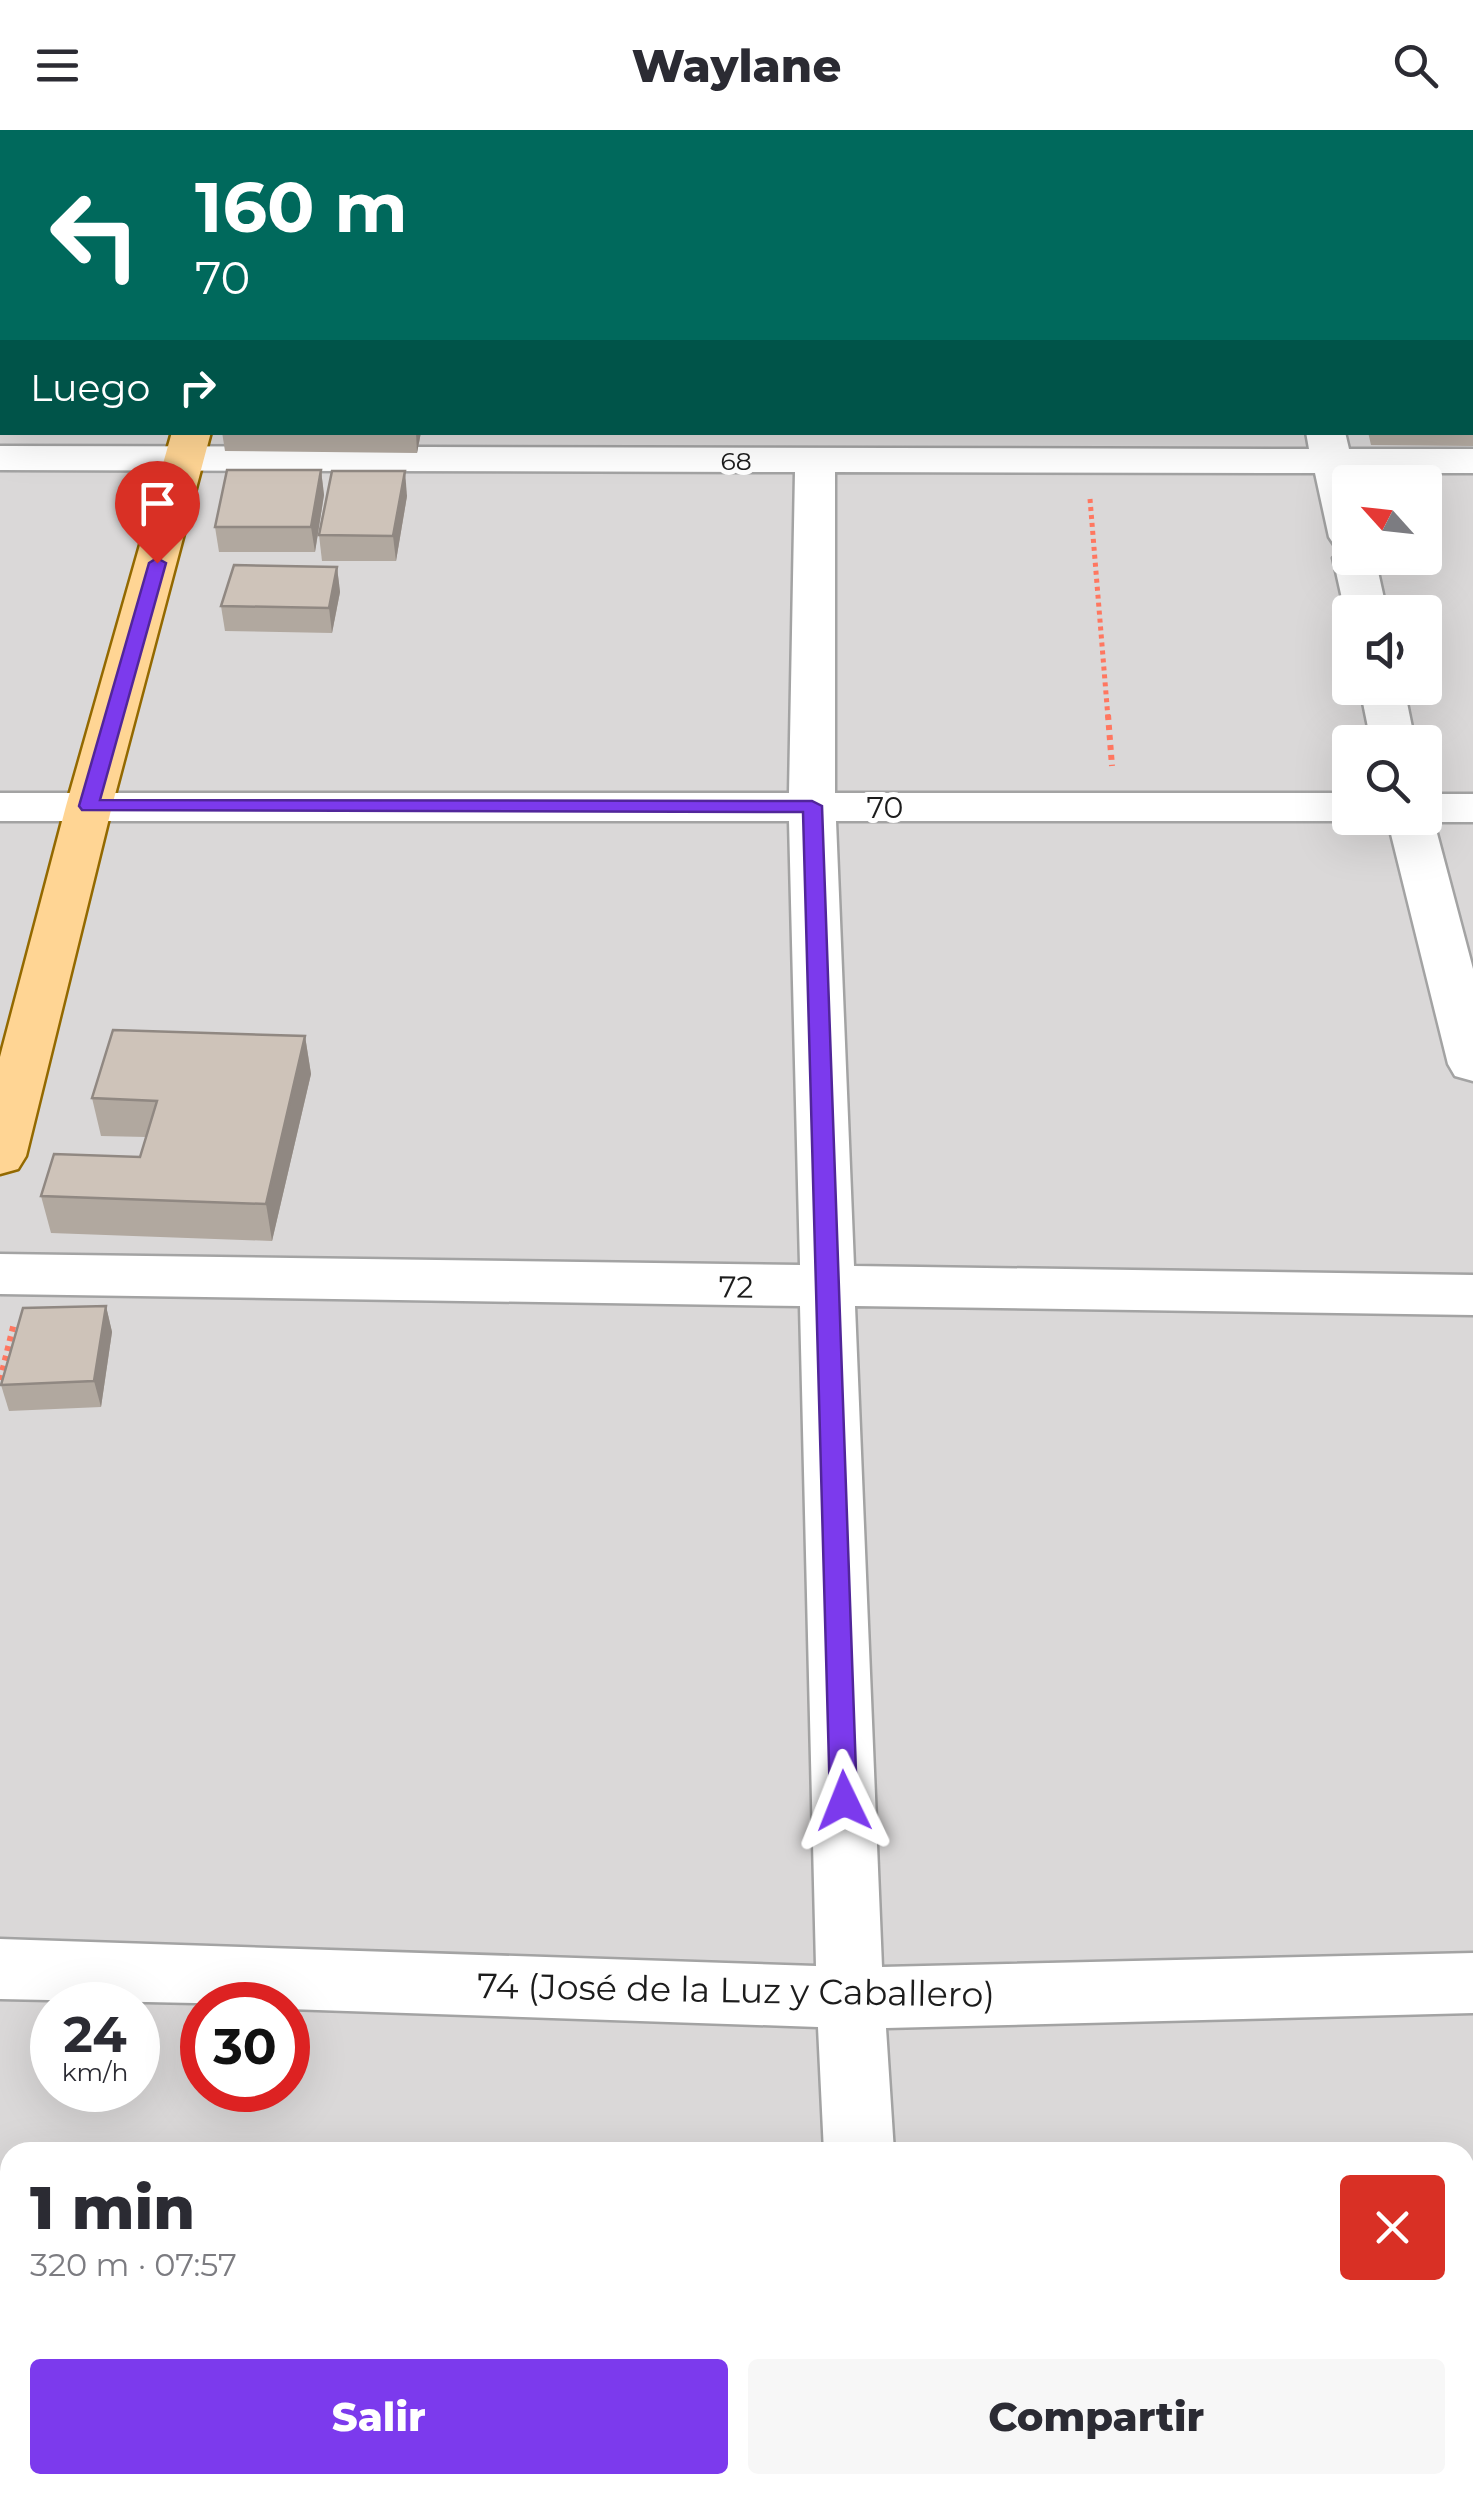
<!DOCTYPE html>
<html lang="es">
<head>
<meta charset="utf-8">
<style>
  :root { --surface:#fff; --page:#f7f7f7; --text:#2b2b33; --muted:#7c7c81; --accent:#7c3aed }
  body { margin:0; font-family:Montserrat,sans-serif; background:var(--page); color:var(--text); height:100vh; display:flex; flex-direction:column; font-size:38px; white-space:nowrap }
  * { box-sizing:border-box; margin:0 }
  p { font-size:32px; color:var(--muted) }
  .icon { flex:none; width:55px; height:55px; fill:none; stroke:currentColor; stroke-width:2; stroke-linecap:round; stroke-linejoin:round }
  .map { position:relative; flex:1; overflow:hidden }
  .details { position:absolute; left:0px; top:2012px; width:1475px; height:352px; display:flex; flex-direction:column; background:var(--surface); border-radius:30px 30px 0 0; box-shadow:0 10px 40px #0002 }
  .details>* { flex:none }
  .guide { position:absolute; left:0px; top:0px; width:1475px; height:305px; box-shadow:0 10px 40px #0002; background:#00695c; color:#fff; overflow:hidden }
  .needle { width:65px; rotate:297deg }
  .tools { position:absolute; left:1332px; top:335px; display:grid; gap:20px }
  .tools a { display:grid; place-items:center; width:110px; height:110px; border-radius:10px; background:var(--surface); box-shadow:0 10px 40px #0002; font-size:50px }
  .speed { position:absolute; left:30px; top:1852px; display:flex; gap:20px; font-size:50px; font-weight:700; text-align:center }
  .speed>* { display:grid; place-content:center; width:130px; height:130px; border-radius:50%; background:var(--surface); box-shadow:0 10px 40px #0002; line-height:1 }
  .speed small { font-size:25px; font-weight:400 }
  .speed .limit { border:15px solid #d22; background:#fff; color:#111 }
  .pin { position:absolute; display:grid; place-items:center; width:85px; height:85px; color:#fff; margin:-102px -42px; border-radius:50% 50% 50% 0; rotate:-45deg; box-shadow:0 0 10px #0007 }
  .pin .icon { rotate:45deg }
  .me { position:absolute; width:110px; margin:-55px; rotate:358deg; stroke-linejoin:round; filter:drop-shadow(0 0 8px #0008) }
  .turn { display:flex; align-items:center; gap:35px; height:210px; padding:0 30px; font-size:45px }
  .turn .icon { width:130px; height:130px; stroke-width:2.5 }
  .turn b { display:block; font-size:70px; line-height:85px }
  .then { display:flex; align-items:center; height:95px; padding:0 30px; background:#0003; gap:20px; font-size:38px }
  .round { display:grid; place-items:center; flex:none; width:105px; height:105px; border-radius:10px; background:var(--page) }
  .headline { display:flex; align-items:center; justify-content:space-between; height:170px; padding:0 30px }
  h1 { font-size:60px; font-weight:800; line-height:75px }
  .cta { display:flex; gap:20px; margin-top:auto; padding:20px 30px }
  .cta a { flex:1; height:115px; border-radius:10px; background:var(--accent); color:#fff; font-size:40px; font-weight:800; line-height:115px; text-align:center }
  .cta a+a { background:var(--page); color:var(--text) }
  header { display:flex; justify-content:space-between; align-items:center; height:130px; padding:0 30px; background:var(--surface); font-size:45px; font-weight:800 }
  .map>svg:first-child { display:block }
  .residential { fill:#dad8d8; fill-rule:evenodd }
  .pitch { fill:#76e5bf }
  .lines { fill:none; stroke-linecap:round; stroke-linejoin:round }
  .stream { fill:#9ccee0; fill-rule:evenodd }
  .minor-casing { stroke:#a3a3a3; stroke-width:5 }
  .major-casing { stroke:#936900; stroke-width:5 }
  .path-far1 { stroke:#ff7760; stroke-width:5; stroke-dasharray:4 4; stroke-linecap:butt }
  .path { stroke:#ff7760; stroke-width:6; stroke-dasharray:5 5; stroke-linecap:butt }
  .minor { fill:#fff; fill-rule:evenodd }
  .major { fill:#ffd594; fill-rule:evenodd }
  .wall { fill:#b1a89f }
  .shaded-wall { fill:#908882 }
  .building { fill:#cec3b9; stroke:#908882; stroke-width:2.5 }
  .route { fill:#7c3aed; stroke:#51269a; stroke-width:2.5 }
  .labels { text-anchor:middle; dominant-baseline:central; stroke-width:10; stroke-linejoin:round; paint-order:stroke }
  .far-street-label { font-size:25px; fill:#1c1c1c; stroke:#fff }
  .street-label { font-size:30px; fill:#1c1c1c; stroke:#fff }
  .near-street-label { font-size:35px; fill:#1c1c1c; stroke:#fff }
</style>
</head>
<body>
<header><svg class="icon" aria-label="menu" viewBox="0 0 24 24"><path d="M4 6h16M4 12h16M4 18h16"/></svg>Waylane<svg class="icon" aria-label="search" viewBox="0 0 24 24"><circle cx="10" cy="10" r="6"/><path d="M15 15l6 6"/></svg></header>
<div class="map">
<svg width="1473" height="2363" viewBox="0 0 1473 2363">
  <rect width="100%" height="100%" fill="#eeeae0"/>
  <!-- residential -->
  <path class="residential" d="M0,0H1473V2363H0ZM2,2H1472V302H2ZM1350,352H1425V428H1350ZM1350,482H1425V558H1350ZM1350,612H1425V688H1350ZM52,1875H138V1960H52ZM202,1875H288V1960H202ZM10,2022H1465V2355H10Z"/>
  <!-- pitch -->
  <polygon class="pitch" points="729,0 1183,0 1185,2 729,2"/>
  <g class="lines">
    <!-- stream -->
    <polygon class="stream" points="112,0 123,0 124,2 113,2"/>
    <!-- minor casing -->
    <g class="minor-casing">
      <g id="minor">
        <polygon points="1218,0 1252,0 1253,2 1219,2"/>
        <polygon points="1439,0 1473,0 1473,3 1440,2"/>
        <rect x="1472" y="31" width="1" height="22"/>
        <polygon points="1306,302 1345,302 1349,319 1473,319 1473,343 1355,343 1357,352 1350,352 1350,428 1375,428 1387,482 1350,482 1350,490 1345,482 1333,428 1344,418 1335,416 1329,407 1315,343 835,342 835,663 1350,663 1350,688 1365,688 1350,691 836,691 854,1136 1473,1145 1473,1185 855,1176 882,1837 1473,1823 1473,1883 886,1898 894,2022 824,2022 818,1897 288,1879 288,1875 0,1869 0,1809 816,1836 800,1176 0,1164 0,1124 800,1135 789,691 0,691 0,663 789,663 795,342 0,340 0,316 1309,319"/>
        <polygon points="1360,558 1404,558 1415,612 1371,612"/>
        <polygon points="1425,664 1473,664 1473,692 1434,692 1473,839 1473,951 1455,946 1448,934 1387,688 1425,688"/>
        <rect x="840" y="2355" width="76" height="8"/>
      </g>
    </g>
    <!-- major casing -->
    <g class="major-casing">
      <g id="major">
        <rect x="233" y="0" width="34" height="2"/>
        <polygon points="172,302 211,302 112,676 26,1026 18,1039 0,1044 0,927 66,676"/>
      </g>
    </g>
    <!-- path-far1 -->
    <polyline class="path-far1" points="1090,369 1108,588"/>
    <!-- path -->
    <g class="path">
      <polyline points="1108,585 1112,636"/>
      <polyline points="0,1250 14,1193"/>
    </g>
    <!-- minor -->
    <use href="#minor" class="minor"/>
    <!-- major -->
    <use href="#major" class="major"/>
  </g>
  <!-- wall -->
  <g class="wall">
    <polygon points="1473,167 1473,316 1371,315 1368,302 1472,302"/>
    <polygon points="222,302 421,302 417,323 225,321"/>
    <polygon points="321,340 324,365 315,422 219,422 215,397"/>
    <polygon points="407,366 396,431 322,431 319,405"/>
    <polygon points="337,437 340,462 332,503 225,501 221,476"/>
    <polygon points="305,906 311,944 272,1111 51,1103 41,1066 140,1027 146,1007 101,1006 92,968"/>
    <polygon points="106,1176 112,1202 101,1277 9,1281 1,1255"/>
  </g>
  <!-- shaded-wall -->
  <g class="shaded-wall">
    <polygon points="416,302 421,302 417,323"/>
    <polygon points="321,340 324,365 315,422 311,397"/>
    <polygon points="405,341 407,366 396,431 393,406"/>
    <polygon points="337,437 340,462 332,503 329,478"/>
    <polygon points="305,906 311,944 272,1111 266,1074"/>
    <polygon points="106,1176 112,1202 101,1277 94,1251"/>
  </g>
  <!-- building -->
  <g class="building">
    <rect x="1472" y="167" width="1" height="104"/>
    <polygon points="227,340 321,340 311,397 215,397"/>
    <polygon points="332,341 405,341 393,406 319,405"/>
    <polygon points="234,435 337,437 329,478 221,476"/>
    <polygon points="113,900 305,906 266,1074 41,1066 54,1024 140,1027 157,971 92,968"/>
    <polygon points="106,1176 94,1251 1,1255 23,1178"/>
  </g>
  <!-- route -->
  <polygon class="route" points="157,428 166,433 100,670 812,671 822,676 857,1671 853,1679 844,1682 834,1679 830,1671 803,682 82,680 79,676 149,433"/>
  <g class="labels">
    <!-- far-street labels -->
    <g class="far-street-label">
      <text x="736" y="331">68</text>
    </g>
    <!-- street labels -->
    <g class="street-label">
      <text x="885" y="677">70</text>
      <text transform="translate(736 1157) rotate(1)">72</text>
    </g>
    <!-- near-street labels -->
    <g class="near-street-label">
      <text transform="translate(736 1860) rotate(1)">74 (José de la Luz y Caballero)</text>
    </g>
  </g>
</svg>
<div class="tools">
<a><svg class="needle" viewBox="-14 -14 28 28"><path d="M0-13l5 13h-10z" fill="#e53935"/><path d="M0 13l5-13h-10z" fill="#7c7c81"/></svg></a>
<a><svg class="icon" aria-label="sound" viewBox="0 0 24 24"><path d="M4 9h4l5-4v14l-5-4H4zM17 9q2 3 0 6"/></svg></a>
<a><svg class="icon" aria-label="search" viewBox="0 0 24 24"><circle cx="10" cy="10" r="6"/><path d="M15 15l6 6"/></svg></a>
</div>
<div class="speed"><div>24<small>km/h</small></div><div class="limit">30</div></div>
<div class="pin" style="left:157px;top:433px;background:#d93025"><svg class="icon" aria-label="arrive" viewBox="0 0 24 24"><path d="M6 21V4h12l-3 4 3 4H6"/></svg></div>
<svg class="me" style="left:844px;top:1671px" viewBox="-20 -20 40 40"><path d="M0-17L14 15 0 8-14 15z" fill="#7c3aed" stroke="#fff" stroke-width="4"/></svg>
<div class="guide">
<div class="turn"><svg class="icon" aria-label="left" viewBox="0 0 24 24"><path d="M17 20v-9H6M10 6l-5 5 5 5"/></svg><div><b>160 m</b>70</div></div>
<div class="then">Luego<svg class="icon" aria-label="right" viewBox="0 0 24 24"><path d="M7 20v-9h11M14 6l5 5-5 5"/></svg></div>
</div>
<section class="details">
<div class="headline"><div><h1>1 min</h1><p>320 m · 07:57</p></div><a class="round" style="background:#d93025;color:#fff"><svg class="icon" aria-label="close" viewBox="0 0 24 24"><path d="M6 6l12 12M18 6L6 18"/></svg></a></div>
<div class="cta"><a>Salir</a><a>Compartir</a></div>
</section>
</div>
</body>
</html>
